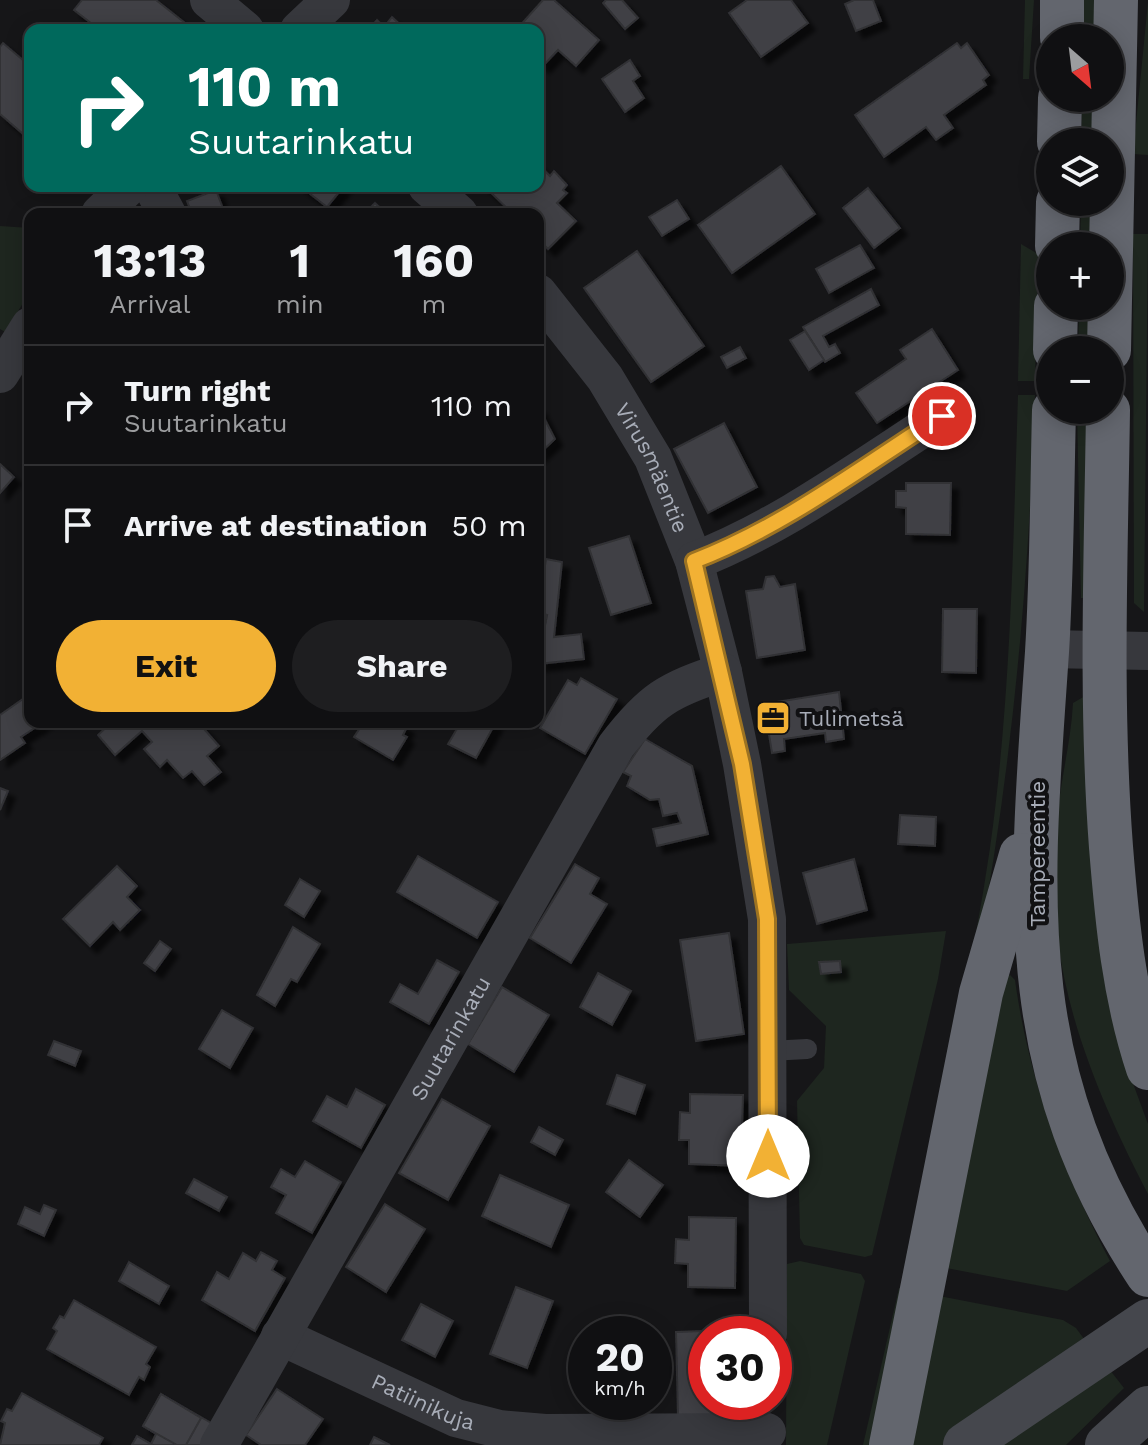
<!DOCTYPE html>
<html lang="en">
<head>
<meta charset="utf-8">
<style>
  :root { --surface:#101012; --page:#1e1e20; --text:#f1f3f6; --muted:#9c9d9f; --line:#303032; --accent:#f2b134 }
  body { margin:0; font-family:"Work Sans",sans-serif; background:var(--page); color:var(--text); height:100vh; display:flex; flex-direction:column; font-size:30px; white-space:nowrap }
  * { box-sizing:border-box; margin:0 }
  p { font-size:26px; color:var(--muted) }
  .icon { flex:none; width:44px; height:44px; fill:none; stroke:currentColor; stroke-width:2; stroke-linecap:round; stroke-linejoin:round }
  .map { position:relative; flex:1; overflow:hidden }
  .side { position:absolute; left:24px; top:208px; width:520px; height:520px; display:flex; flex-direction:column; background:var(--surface); border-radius:16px; box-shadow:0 4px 20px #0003,0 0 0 2px var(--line) }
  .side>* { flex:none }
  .banner { position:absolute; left:24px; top:24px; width:520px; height:168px; border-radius:16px; box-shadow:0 4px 20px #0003,0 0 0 2px var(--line); background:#00695c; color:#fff; overflow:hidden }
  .needle { width:52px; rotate:152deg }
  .controls { position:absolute; left:1036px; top:24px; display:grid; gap:16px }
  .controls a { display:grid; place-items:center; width:88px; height:88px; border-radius:50%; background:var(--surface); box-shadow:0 4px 20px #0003,0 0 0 2px var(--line); font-size:40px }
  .speed { position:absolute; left:568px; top:1316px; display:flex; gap:16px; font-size:40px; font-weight:700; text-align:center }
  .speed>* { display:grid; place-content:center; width:104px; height:104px; border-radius:50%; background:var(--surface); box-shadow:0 4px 20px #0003,0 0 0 2px var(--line); line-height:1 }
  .speed small { font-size:20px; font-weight:400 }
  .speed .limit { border:12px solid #d22; background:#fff; color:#111 }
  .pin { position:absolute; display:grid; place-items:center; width:68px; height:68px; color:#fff; margin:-34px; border:4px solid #fff; border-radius:50%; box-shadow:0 2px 8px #0007 }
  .me { position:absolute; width:88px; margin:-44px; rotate:0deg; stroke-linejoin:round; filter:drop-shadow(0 0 6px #0008) }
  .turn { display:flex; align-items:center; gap:28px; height:168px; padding:0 32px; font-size:36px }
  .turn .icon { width:104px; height:104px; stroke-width:2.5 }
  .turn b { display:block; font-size:56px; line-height:68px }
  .eta { display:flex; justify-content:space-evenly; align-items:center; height:136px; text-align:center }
  .eta b { font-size:48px; font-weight:700; line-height:56px }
  .action { display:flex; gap:16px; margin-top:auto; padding:16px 32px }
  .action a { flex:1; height:92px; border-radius:48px; background:var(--accent); color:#111; font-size:32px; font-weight:700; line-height:92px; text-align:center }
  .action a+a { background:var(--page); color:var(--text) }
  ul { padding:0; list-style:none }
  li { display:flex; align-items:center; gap:24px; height:120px; padding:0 32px; border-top:2px solid var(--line) }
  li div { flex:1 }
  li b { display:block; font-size:30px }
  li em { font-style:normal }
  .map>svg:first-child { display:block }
  .green { fill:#1e261f }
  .building { fill:#404145; stroke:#303034; stroke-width:2; filter:url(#shadow) }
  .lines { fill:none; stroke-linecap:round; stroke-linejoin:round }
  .lane { stroke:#37383d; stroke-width:20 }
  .street { stroke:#37383d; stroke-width:38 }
  .secondary { stroke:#45474d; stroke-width:44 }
  .highway { stroke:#63666e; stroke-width:44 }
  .route-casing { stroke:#9d7322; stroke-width:20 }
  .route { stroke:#f2b134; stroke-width:14 }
  .labels { text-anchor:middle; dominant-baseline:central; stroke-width:8; stroke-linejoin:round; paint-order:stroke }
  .street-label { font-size:22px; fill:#a8adb8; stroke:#111113 }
  .poi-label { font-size:22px; fill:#a8adb8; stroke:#111113; text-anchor:start }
</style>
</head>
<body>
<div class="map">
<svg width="1148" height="1445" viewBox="0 0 1148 1445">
  <defs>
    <filter id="shadow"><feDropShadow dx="7" dy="7" stdDeviation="2" flood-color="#0009"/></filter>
  </defs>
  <rect width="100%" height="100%" fill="#161618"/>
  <!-- green -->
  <g class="green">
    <polygon points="1025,0 1034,0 1029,79 1023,79"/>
    <polygon points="1084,0 1095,0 1094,38 1083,38"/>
    <polygon points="1148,2 1148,155 1133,154"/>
    <polygon points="1082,98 1093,98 1093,142 1081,142"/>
    <polygon points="1081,202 1092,202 1091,246 1080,246"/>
    <polygon points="0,226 30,228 30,292 5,332 0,329"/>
    <polygon points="1133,234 1148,234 1144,612 1134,603"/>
    <polygon points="1021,244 1038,254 1035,381 1018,381"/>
    <polygon points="1079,306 1090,306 1089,350 1078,350"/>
    <path d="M1018,395H1035C1029,581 1012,767 978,950C959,1054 936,1157 916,1260L906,1257C935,1121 970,986 990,848C1011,698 1013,546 1018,395Z"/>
    <polygon points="1077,410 1088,410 1086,598 1081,598"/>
    <path d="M1085,696L1124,1059L1148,1124V1194C1108,1117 1069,1029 1058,941C1053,904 1056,862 1057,825C1059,784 1071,744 1073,703Z"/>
    <polygon points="946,931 938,979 872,1255 865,1257 804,1245 800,1238 797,1101 824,1068 826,1026 789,990 787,944"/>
    <path d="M1010,975L1015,980C1029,1081 1063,1171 1110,1261L1067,1291L941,1267L1006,976Z"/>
    <polygon points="800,1261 861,1274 865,1281 827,1445 786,1445 787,1264"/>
    <polygon points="899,1288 907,1289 875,1445 863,1445"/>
    <polygon points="934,1295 1063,1320 1076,1328 1087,1343 947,1445 904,1445"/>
    <polygon points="1106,1365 1124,1388 1066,1445 987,1445"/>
  </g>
  <!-- building -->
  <g class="building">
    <polygon points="82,0 156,0 194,30 100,30 74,10"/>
    <polygon points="543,0 554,0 599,40 576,66 558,50 543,66 538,62 538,30 516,30"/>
    <polygon points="606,0 622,0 638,18 625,29 603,3"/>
    <polygon points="747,0 791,0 808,23 761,57 729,13"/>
    <polygon points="854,0 873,0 881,21 856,31 845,4"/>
    <polygon points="392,17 406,30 368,30 377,20 384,27"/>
    <polygon points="3,43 30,66 27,75 30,78 30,140 0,114 0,47"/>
    <polygon points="957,43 961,48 967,43 989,75 983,80 986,85 944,115 953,128 936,140 926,127 884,157 855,115"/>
    <polygon points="630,60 640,76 633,81 644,98 625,112 602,79"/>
    <polygon points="538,164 550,176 554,171 567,185 563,190 567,193 557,203 576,221 548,249 538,239 538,214 513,214 484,186 538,186"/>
    <polygon points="781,166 815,214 732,273 698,225"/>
    <polygon points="300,186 344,186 327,207"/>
    <polygon points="868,188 900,228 874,248 843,208"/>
    <polygon points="216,190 225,214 192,214 187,201"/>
    <polygon points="677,200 689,219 662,236 649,217"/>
    <polygon points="375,203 387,214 364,214"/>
    <polygon points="860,245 874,268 829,293 816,269"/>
    <polygon points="637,251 704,346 651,382 584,288"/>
    <polygon points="871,289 879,305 823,336 829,347 835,344 840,353 825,362 803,327"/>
    <polygon points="932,329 958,370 877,423 856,393 906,359 900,350"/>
    <polygon points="805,331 824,360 809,370 790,340"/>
    <polygon points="740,347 746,358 727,368 721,357"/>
    <polygon points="538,406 555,439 538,455"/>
    <polygon points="724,423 757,487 708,513 674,449"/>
    <polygon points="0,464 14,477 0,493"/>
    <polygon points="906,483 951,483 950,535 906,534 906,508 896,507 896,491 906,491"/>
    <polygon points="629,536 651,603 611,615 589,548"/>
    <polygon points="546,559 562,562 554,637 581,634 584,659 538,664 547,615 538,613"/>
    <polygon points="774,576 780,587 795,584 805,650 757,658 746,591 763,589 766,577"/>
    <polygon points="943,609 977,609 976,673 942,672"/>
    <polygon points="538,613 547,615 538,652"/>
    <polygon points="581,678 617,699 585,754 540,728 568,680 577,685"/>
    <polygon points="839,692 844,739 826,742 825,733 784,739 785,751 772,753 764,704"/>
    <polygon points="30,694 30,722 44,722 21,737 25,743 0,760 0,715"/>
    <polygon points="112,722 198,722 219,746 207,756 221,772 204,785 192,771 183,778 167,760 160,767 144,749 152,742 142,731 115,755 98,735"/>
    <polygon points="364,722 399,722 407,727 403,735 407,737 393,760 354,737"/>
    <polygon points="461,722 496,722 476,758 448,744"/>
    <polygon points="645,739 692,766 708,834 657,846 653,829 681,823 677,813 663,816 659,799 650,800 627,786 631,776 623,772"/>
    <polygon points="0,788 8,791 0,810"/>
    <polygon points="900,815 936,817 935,846 898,844"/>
    <polygon points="418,856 498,902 477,938 397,892"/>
    <polygon points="854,859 867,910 817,924 803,873"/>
    <polygon points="575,864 599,878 590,894 607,904 571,963 530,938"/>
    <polygon points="117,866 137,886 127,897 140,910 120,930 113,922 90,946 63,919"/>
    <polygon points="300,879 320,891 304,917 285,905"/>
    <polygon points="293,927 320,944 297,982 291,979 275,1006 257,995"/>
    <polygon points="729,933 744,1034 696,1041 680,940"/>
    <polygon points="160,941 171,949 155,971 144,963"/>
    <polygon points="437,960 459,972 429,1024 390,1002 400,984 418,994"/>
    <polygon points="840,961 841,972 821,974 819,962"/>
    <polygon points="598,973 631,991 612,1025 580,1007"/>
    <polygon points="502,987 549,1015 514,1072 468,1044"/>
    <polygon points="222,1010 253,1028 230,1068 199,1049"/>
    <polygon points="54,1041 81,1051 75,1066 48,1055"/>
    <polygon points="617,1075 645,1085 635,1114 607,1104"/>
    <polygon points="356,1089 385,1105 361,1148 313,1121 327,1096 347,1107"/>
    <polygon points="690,1094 743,1095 741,1166 689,1164 689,1140 679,1140 680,1112 690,1113"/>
    <polygon points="442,1099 490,1126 448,1200 399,1173"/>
    <polygon points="539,1127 563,1140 555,1155 531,1142"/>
    <polygon points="629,1160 663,1185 640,1217 606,1192"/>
    <polygon points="305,1161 341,1182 312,1233 276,1213 286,1195 271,1187 281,1169 295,1177"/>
    <polygon points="500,1175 569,1205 551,1247 482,1216"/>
    <polygon points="194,1179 227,1197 219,1211 186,1193"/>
    <polygon points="385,1204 425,1229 386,1292 346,1267"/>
    <polygon points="44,1205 56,1210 44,1236 18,1224 25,1207 40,1214"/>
    <polygon points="689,1217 736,1218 735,1288 688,1287 688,1264 675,1263 676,1239 689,1240"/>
    <polygon points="261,1252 277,1261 272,1270 285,1278 255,1331 202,1300 217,1272 229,1279 243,1253 256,1261"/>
    <polygon points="129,1262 169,1286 159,1304 119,1281"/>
    <polygon points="516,1287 553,1301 527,1368 490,1354"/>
    <polygon points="74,1300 156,1347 146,1364 150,1367 144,1380 139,1377 129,1395 47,1349 57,1331 53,1328 60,1316 64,1318"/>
    <polygon points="421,1304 453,1321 435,1357 402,1340"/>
    <polygon points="729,1330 729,1334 706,1334 706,1402 731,1402 732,1417 678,1418 676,1332"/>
    <polygon points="277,1389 323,1419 305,1445 261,1445 246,1435"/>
    <polygon points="22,1393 103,1438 99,1445 0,1445 5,1423 1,1421 7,1409 12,1411"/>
    <polygon points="161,1394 213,1424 201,1445 132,1445 137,1436 151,1444 156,1434 143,1426"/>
    <polygon points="161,1394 201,1418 186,1445 177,1445 143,1426"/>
    <polygon points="137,1436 151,1444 153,1445 132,1445"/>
    <polygon points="374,1437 390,1445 370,1445"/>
  </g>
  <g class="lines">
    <!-- lane -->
    <polyline class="lane" points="769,1051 807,1049"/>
    <!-- street -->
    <g class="street">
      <polyline points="209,0 245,30"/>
      <polyline points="299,30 331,0"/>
      <polyline points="152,186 167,214"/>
      <polyline points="427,186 459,214"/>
      <polyline points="100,214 129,186"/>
      <path id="s1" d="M538,293L605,378L653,458L694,561L723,672L742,764L767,919L768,1334"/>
      <polyline points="0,374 30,326"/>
      <path d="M694,561C783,527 862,467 942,416"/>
      <polyline points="1047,649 1148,651"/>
      <path id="s2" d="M280,1336L456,1418L499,1429L545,1433L767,1432"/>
      <path id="s3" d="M219,1445L616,746C651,700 668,690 723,672"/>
    </g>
    <!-- secondary -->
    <g class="secondary">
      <polyline points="965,1445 1148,1321"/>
      <polyline points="1107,1445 1148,1408"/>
    </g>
    <!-- highway -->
    <g class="highway">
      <polyline points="1062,38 1062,0"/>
      <polyline points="1059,142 1060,98"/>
      <polyline points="1057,246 1058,202"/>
      <polyline points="1055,350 1056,306"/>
      <polyline points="1109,350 1116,0"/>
      <path d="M1054,410C1052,490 1052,571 1047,652C1031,889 1010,1065 1148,1275"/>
      <path d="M1108,410C1106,556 1100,701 1111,847C1117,922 1124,996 1148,1068"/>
      <polyline points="891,1445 981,993 1021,855"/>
    </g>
  </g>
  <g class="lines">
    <!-- route casing -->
    <g class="route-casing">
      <path id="route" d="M768,1156L767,919L742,764L694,561C783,527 862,467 942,416"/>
    </g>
    <!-- route -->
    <use href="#route" class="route"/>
  </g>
  <!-- icons -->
  <defs>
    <g id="office-square" transform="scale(1.8)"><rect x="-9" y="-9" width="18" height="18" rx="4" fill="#f2b134" stroke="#111113"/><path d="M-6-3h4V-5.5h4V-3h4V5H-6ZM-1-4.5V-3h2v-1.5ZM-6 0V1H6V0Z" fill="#111"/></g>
  </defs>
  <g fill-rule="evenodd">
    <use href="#office-square" x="773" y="718"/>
  </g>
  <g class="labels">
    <!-- street labels -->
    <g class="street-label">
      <text stroke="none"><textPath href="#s1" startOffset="210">Virusmäentie</textPath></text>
      <text transform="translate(1037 854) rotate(-90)">Tampereentie</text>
      <text stroke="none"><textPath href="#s3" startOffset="468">Suutarinkatu</textPath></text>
      <text stroke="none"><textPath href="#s2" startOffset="158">Patiinikuja</textPath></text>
    </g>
    <!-- poi labels -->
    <g class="poi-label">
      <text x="799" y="718">Tulimetsä</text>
    </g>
  </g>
</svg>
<div class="controls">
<a><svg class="needle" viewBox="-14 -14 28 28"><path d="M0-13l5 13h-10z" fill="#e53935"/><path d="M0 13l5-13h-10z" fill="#9c9d9f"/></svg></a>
<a><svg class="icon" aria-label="layers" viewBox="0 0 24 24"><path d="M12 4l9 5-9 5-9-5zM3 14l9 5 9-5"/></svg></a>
<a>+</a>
<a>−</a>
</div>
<div class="speed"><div>20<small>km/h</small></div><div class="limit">30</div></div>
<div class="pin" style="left:942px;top:416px;background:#d93025"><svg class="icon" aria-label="arrive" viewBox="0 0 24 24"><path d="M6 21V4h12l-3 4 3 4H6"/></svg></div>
<svg class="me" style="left:768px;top:1156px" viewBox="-20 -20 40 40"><circle r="19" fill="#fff"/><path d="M0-13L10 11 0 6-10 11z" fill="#f2b134"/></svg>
<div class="banner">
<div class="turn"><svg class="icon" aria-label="right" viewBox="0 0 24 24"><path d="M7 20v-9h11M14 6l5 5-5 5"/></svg><div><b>110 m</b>Suutarinkatu</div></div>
</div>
<section class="side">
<div class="eta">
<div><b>13:13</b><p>Arrival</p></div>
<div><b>1</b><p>min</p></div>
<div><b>160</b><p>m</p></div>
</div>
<ul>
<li><svg class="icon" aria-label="right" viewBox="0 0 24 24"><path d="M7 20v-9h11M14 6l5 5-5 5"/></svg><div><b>Turn right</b><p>Suutarinkatu</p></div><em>110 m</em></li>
<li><svg class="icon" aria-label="arrive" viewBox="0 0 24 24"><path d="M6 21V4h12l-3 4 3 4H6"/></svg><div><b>Arrive at destination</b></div><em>50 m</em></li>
</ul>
<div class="action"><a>Exit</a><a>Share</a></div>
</section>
</div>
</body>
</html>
